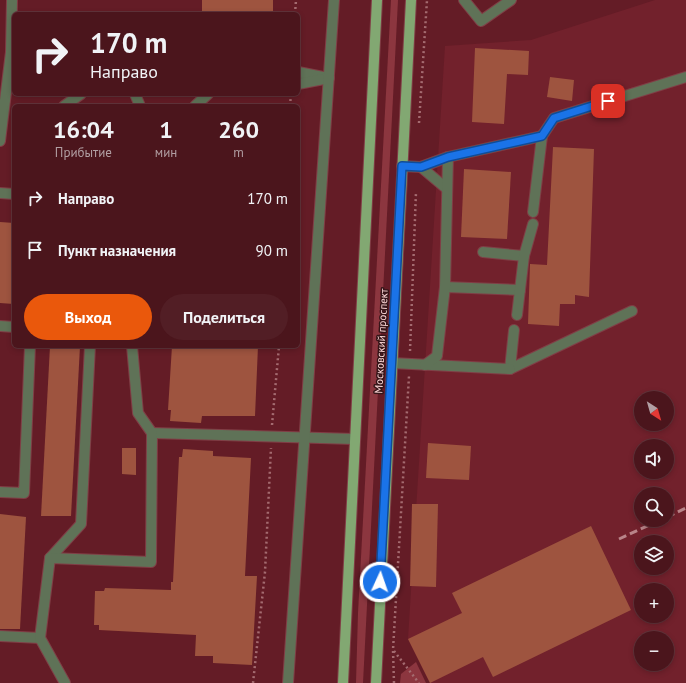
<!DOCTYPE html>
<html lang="ru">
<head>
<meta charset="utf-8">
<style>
  :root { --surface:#4b151c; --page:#521e25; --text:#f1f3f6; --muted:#b29fa3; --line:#62343b; --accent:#ea580c }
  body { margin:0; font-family:"PT Sans",sans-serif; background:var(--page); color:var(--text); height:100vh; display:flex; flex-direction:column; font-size:15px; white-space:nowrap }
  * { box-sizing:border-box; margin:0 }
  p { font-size:13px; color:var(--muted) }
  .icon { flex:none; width:22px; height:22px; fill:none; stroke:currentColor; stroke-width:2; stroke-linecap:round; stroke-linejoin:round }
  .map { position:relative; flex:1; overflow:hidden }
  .drawer { position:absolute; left:12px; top:104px; width:288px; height:244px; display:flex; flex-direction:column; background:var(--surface); border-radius:6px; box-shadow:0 2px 6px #0003,0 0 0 1px var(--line) }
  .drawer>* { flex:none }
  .banner { position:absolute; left:12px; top:12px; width:288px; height:84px; border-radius:6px; box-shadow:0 2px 6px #0003,0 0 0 1px var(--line); background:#4b151c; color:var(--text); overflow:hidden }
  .needle { width:26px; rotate:143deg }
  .fabs { position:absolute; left:634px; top:391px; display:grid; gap:8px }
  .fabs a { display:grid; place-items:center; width:40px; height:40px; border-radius:50%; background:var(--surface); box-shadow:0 2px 6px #0003,0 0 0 1px var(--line); font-size:20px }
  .pin { position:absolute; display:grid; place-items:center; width:34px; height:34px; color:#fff; margin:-17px; border-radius:8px; box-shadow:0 2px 6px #0006 }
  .me { position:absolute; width:44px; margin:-22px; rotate:3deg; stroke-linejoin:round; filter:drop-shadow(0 0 3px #0008) }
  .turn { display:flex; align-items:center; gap:14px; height:84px; padding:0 12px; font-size:18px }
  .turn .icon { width:52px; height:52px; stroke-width:2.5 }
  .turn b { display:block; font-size:28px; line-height:34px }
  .eta { display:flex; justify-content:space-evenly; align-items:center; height:68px; text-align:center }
  .eta b { font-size:24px; font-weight:700; line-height:28px }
  .button { display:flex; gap:8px; margin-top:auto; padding:8px 12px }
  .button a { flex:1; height:46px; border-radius:24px; background:var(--accent); color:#fff; font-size:16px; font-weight:700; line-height:46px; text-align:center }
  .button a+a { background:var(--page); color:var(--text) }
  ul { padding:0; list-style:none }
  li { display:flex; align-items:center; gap:12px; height:52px; padding:0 12px }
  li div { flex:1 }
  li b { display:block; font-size:15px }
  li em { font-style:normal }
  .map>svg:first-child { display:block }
  .built { fill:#72212c; fill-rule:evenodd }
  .green { fill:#8c363f }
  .building { fill:#9e543f }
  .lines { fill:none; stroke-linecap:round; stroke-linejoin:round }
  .minor-casing { stroke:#803e46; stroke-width:12 }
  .major-casing { stroke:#803e46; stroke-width:12 }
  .path { stroke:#a46b70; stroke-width:2.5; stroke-dasharray:2 3; stroke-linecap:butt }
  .minor { stroke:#5f7257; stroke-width:10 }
  .major { stroke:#82a872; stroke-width:10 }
  .rail { stroke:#b98489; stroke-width:3; stroke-dasharray:8 4; stroke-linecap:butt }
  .route-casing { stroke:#114b97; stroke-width:10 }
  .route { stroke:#1a73e8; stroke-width:7 }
  .labels { text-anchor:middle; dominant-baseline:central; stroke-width:3; stroke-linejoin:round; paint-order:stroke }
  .street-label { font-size:11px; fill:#ffdada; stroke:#351518 }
</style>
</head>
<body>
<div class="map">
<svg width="686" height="683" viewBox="0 0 686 683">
  <rect width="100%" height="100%" fill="#641c26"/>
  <!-- built -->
  <path class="built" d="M655,0H686V683H430L408,639L445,46L531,40ZM641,398H667V424H641ZM641,446H667V472H641ZM641,494H667V520H641ZM641,542H667V568H641ZM641,590H667V616H641ZM641,638H667V664H641Z"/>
  <!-- green -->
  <g class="green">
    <polygon points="391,0 398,0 363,683 356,683 358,613"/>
    <polygon points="416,662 426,683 400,683 401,674"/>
  </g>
  <!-- building -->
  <g class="building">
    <rect x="202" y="0" width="71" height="14"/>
    <polygon points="475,48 529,51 528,75 507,74 504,124 472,122"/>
    <polygon points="550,77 574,80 572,101 547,97"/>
    <polygon points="553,147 594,149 589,297 575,295 575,304 560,304 559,326 528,324 530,264 547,265"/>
    <polygon points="464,169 511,172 507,239 461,237"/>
    <polygon points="0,222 14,223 14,304 0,303"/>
    <polygon points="50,346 80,346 71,516 41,516"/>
    <polygon points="172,346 258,346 255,416 202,416 201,423 170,421 171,410 168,410"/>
    <polygon points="428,443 471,446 469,480 426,478"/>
    <polygon points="122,448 136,448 136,475 122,474"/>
    <polygon points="183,449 213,451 213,456 251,458 245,576 257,576 252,665 213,663 213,656 195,656 196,635 99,630 99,625 94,625 95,591 104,591 105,588 171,590 171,582 173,582 179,457 182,457"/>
    <polygon points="412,504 438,504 436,587 410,586"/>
    <polygon points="0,514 26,517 20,629 0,629"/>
    <polygon points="591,526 631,610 493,677 483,657 430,683 408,639 462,613 452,593"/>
  </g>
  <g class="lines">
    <!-- minor casing -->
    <g class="minor-casing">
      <g id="minor">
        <polyline points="464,0 481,21 511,0"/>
        <polyline points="298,72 323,77"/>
        <polyline points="298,84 329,78"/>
        <polyline points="135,94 140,106"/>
        <polyline points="64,106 81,94"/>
        <polyline points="195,106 208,94"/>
        <polyline points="0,141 11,52 12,0"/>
        <polyline points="402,166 421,167 448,157 542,136"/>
        <polyline points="421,167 447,189"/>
        <polyline points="0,193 14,194"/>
        <polyline points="533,212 542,136 554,118 686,77"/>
        <polyline points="483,252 524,256"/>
        <polyline points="445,287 520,290"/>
        <polyline points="517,315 524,256 533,224"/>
        <polyline points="0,326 14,327"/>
        <polyline points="514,330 510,369 632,311"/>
        <polyline points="392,363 510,369"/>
        <polyline points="425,365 437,356 445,287 448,157"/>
        <polyline points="152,433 354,439"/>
        <polyline points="0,492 24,493 30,346"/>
        <polyline points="50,558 81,524 90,346"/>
        <polyline points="0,636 40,638"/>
        <polyline points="65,683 40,638 50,558 151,562 152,433 138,413 132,346"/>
        <polyline points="288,683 334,0"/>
      </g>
    </g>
    <!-- major casing -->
    <g class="major-casing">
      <g id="major">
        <polyline points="343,683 377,0"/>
        <polyline points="376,683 411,0"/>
      </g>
    </g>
    <!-- path -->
    <g class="path">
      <polyline points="295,14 296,0"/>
      <polyline points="290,106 291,94"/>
      <polyline points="419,123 427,0"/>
      <polyline points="410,351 416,192"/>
      <polyline points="272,425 279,346"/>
      <polyline points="394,651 419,683"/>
      <polyline points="253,683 265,572 271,448"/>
      <polyline points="394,683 393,650 409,376"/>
    </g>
    <!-- minor -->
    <use href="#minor" class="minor"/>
    <!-- major -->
    <use href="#major" class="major"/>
    <!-- rail -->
    <g class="rail">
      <polyline points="667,517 686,508"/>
      <polyline points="619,539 660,520"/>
    </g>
  </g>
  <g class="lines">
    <!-- route casing -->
    <g class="route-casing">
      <polyline id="route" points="380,582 402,166 421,167 448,157 542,136 554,118 608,101"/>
    </g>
    <!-- route -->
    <use href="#route" class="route"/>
  </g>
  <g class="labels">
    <!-- street labels -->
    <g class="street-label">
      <text transform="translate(381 341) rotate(-87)">Московский проспект</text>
    </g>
  </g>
</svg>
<div class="fabs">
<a><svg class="needle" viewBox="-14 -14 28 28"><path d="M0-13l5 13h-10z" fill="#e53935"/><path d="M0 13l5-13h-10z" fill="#b29fa3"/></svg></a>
<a><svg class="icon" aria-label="sound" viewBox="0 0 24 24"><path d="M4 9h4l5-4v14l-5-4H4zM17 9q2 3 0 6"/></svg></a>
<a><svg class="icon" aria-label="search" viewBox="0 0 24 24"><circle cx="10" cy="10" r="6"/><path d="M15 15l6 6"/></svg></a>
<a><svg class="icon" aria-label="layers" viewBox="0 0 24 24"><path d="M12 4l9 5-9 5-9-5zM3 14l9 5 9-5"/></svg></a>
<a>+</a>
<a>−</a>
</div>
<div class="pin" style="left:608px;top:101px;background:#d93025"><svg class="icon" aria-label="arrive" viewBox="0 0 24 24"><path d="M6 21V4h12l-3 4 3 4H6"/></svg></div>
<svg class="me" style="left:380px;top:582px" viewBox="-20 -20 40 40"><circle r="17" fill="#1a73e8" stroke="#fff" stroke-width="3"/><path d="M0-11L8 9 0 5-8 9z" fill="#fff"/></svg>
<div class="banner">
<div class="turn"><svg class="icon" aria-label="right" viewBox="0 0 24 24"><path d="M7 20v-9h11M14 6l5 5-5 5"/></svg><div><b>170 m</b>Направо</div></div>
</div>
<section class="drawer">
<div class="eta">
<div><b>16:04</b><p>Прибытие</p></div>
<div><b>1</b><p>мин</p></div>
<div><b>260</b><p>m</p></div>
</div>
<ul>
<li><svg class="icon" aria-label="right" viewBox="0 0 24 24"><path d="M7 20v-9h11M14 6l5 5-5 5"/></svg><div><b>Направо</b></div><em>170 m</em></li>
<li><svg class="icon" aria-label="arrive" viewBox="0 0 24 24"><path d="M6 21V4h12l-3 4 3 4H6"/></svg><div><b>Пункт назначения</b></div><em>90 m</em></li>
</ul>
<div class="button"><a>Выход</a><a>Поделиться</a></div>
</section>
</div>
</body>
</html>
